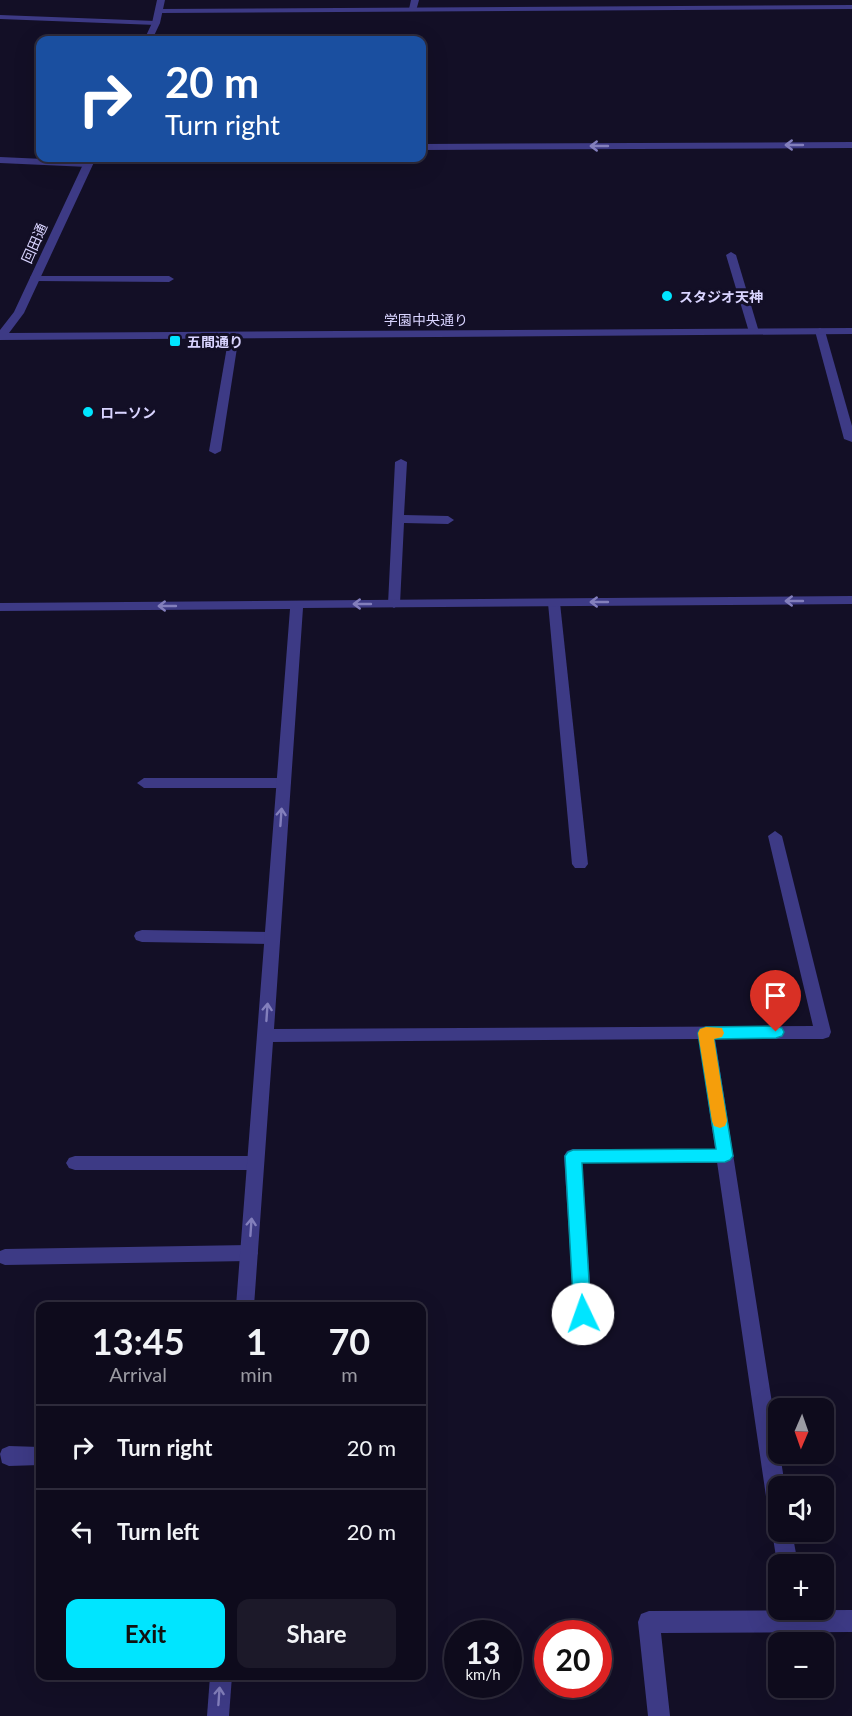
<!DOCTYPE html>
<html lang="en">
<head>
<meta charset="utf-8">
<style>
  :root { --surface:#0e0b1c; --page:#1c1929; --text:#f1f3f6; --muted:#9b9ba3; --line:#2e2b3b; --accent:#00e5ff }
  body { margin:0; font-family:Lato,"Noto Sans JP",sans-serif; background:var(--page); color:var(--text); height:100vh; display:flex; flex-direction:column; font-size:22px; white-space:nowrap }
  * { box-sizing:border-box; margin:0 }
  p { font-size:20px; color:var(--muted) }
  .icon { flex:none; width:33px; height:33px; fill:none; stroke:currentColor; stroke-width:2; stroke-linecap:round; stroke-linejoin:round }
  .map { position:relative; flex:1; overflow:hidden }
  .panel { position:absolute; left:36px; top:1302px; width:390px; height:378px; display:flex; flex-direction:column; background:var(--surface); border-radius:12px; box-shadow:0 6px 24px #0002,0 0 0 2px var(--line) }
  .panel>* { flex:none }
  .guide { position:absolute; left:36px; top:36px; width:390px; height:126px; border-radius:12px; box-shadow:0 6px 24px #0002,0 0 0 2px var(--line); background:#1a4fa0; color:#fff; overflow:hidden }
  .needle { width:39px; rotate:182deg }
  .fabs { position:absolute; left:768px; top:1398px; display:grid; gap:12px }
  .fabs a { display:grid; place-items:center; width:66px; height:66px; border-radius:12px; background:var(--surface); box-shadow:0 6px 24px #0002,0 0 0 2px var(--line); font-size:30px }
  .speed { position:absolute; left:444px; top:1620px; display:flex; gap:12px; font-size:30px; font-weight:700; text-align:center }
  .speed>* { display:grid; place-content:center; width:78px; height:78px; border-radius:50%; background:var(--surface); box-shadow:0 6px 24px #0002,0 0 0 2px var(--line); line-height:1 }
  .speed small { font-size:15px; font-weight:400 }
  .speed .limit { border:9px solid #d22; background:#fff; color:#111 }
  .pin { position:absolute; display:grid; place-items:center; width:51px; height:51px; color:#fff; margin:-62px -26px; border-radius:50% 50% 50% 0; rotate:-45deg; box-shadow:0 0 6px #0007 }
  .pin .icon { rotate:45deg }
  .me { position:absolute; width:66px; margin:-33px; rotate:357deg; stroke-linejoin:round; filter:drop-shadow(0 0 4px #0008) }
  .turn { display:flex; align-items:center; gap:21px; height:126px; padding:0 30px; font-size:27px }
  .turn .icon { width:78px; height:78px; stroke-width:2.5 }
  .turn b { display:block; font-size:42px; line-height:51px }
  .eta { display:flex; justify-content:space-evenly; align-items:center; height:102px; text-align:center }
  .eta b { font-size:36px; font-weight:700; line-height:42px }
  .cta { display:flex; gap:12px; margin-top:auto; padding:12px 30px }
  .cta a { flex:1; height:69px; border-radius:12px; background:var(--accent); color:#111; font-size:24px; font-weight:700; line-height:69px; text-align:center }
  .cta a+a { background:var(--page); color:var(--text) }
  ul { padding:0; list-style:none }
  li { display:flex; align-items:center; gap:18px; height:84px; padding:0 30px; border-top:2px solid var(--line) }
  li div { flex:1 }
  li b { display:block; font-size:22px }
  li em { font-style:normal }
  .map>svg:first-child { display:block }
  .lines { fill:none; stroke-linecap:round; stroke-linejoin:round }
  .service { fill:#3d3a85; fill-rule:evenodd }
  .minor { fill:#3d3a85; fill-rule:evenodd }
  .tertiary { fill:#3d3a85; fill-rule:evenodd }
  .oneway { stroke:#837fbc }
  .route { fill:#00e5ff; stroke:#0095a6; stroke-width:1.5 }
  .slow { fill:#f59e0b }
  .poi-dot { fill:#00e5ff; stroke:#130f26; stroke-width:2 }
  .labels { text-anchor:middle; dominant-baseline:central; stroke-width:6; stroke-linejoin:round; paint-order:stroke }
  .far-street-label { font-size:14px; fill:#d9d4ff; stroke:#130f26 }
  .far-poi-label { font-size:14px; font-weight:bold; fill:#d9d4ff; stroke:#130f26; text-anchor:start }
</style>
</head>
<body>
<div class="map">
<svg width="852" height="1716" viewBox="0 0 852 1716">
  <rect width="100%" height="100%" fill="#130f26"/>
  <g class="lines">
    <!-- service -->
    <g class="service">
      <polygon points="411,0 419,0 416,11 409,9"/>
      <polygon points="731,252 736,255 759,332 758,334 749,332 726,255"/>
      <polygon points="31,276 169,276 174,279 169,282 35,281 30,278"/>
      <polygon points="820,328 825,331 852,426 852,442 844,439 815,331"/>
      <polygon points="234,332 239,335 221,451 215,454 209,451 229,335"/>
      <polygon points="401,459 407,462 404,515 448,516 454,520 448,524 404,523 400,604 394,608 388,604 395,462"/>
      <polygon points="554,599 560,603 588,864 585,868 575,868 572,864 548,603"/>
      <polygon points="144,778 284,778 291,783 284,788 144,788 137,783"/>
      <polygon points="142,930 272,932 278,934 280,938 278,942 272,944 142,942 136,940 134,936 136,932"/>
      <polygon points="573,1149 725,1149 731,1151 734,1156 731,1161 725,1163 582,1163 592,1314 590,1320 583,1323 576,1320 574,1314 564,1156 567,1151"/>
      <polygon points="75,1156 255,1156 261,1158 264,1163 261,1168 255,1170 75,1170 69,1168 66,1163 69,1158"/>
      <polygon points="249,1245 255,1247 258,1253 255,1259 249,1261 5,1265 0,1263 0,1251 5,1249"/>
      <polygon points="9,1446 40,1447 40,1465 9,1466 2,1463 0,1454 2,1449"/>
    </g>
    <!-- minor -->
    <g class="minor">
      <polygon points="852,5 852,9 159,13 155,11 159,9"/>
      <polygon points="0,15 156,21 160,23 156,25 0,19"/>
      <polygon points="852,142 852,148 422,150 422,144"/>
      <polygon points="0,157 88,161 93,164 88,167 0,163"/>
      <polygon points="852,596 852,604 303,608 274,1029 813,1026 768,836 775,831 782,836 831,1032 829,1037 823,1039 715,1039 785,1486 778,1486 778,1520 771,1517 768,1510 699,1039 273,1042 254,1306 236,1306 290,609 0,611 0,603"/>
      <polygon points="778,1523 778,1532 792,1532 798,1564 778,1564 778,1569 772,1532 775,1525"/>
      <polygon points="852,1610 852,1632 661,1633 670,1716 648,1716 638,1622 641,1614 649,1611"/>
      <polygon points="210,1676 232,1676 229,1716 207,1716"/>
    </g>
    <!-- tertiary -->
    <g class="tertiary">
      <polygon points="157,0 165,0 160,23 152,40 144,40 152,23"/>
      <polygon points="86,158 96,158 24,313 9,333 852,328 852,334 0,340 0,330 14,312"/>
    </g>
  </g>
  <!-- one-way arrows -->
  <defs><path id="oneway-shaft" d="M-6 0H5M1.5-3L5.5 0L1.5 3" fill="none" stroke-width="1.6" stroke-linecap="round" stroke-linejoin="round" transform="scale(1.5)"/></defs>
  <g class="oneway">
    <use href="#oneway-shaft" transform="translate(794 145) rotate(180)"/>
    <use href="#oneway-shaft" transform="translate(599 146) rotate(180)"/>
    <use href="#oneway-shaft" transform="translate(794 601) rotate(180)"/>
    <use href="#oneway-shaft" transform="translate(599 602) rotate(180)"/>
    <use href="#oneway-shaft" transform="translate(362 604) rotate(180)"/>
    <use href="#oneway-shaft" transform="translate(167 606) rotate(180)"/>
    <use href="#oneway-shaft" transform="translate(281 817) rotate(-86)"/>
    <use href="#oneway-shaft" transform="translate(267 1012) rotate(-86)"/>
    <use href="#oneway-shaft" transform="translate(251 1227) rotate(-86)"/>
    <use href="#oneway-shaft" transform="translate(219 1696) rotate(-86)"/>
  </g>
  <!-- route -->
  <polygon class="route" points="776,1026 782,1028 784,1032 782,1036 776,1038 714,1039 733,1156 730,1160 725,1162 582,1163 591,1314 589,1319 583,1321 577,1319 574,1314 565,1156 568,1152 573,1150 716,1149 698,1033 700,1029 706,1027"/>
  <!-- slow -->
  <polygon class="slow" points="706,1027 722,1028 724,1033 722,1037 714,1039 727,1121 725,1126 720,1128 714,1126 712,1121 698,1033 700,1029"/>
  <!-- markers -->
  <g class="poi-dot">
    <circle cx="667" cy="296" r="6"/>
    <rect x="169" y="335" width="12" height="12" rx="3"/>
    <circle cx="88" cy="412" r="6"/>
  </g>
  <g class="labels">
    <!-- far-street labels -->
    <g class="far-street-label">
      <text transform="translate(34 243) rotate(-66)">回田通</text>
      <text x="426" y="319">学園中央通り</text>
    </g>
    <!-- far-poi labels -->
    <g class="far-poi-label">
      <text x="679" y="296">スタジオ天神</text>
      <text x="187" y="341">五間通り</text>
      <text x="100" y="412">ローソン</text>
    </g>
  </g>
</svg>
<div class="fabs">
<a><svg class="needle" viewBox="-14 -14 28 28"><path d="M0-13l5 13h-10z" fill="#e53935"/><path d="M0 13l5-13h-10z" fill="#9b9ba3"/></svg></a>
<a><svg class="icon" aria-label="sound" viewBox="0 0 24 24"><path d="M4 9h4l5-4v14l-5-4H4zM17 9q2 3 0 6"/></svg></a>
<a>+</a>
<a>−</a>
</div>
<div class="speed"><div>13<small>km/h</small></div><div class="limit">20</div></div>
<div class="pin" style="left:776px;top:1032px;background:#d93025"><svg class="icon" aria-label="arrive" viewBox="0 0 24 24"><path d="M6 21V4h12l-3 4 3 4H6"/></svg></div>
<svg class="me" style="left:583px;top:1314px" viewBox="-20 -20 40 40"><circle r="19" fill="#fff"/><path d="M0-13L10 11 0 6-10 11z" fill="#00e5ff"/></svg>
<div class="guide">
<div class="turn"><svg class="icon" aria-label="right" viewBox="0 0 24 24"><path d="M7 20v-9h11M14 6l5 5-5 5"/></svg><div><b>20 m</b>Turn right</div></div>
</div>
<section class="panel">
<div class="eta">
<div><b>13:45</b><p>Arrival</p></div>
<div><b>1</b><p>min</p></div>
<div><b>70</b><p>m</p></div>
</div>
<ul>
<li><svg class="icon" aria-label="right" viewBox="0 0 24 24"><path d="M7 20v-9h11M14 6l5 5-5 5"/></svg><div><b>Turn right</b></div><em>20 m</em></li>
<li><svg class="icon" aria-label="left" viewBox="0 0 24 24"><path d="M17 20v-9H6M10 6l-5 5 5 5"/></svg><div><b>Turn left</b></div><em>20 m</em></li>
</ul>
<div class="cta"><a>Exit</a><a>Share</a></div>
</section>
</div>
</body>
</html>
